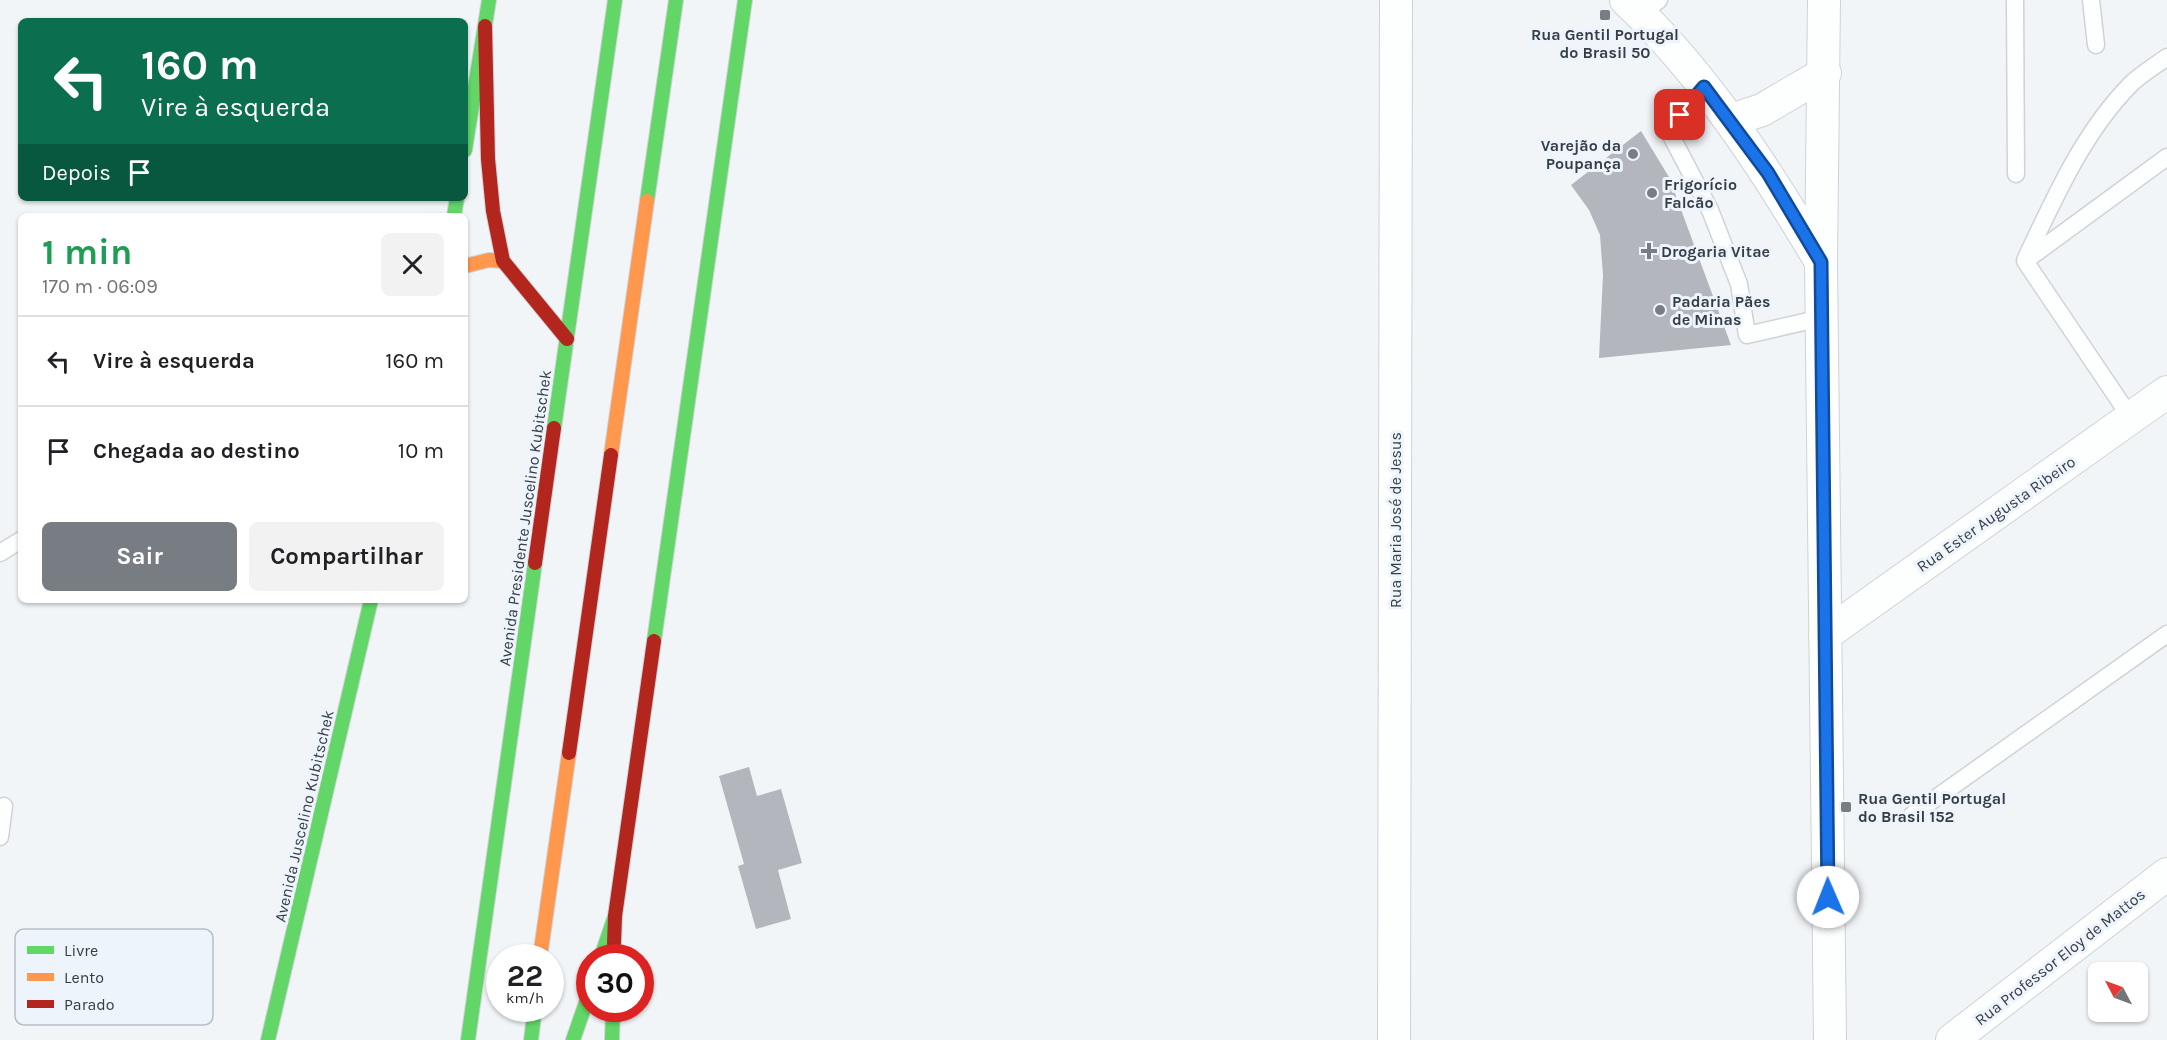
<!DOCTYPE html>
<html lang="pt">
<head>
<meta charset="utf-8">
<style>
  :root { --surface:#fff; --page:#f2f2f2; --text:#202124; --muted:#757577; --line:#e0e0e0; --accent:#787d83 }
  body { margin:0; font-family:Karla,sans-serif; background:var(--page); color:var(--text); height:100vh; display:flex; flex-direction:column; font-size:22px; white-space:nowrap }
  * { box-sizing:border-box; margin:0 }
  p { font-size:20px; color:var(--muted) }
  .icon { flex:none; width:33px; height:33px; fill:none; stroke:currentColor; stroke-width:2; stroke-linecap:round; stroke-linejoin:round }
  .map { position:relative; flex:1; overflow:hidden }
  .panel { position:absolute; left:18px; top:213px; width:450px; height:390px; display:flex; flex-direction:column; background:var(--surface); border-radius:9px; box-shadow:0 2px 4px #0004 }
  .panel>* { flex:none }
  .guide { position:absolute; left:18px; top:18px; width:450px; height:183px; border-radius:9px; box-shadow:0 2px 4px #0004; background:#0b6e4f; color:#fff; overflow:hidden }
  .needle { width:39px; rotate:311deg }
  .buttons { position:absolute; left:2088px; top:962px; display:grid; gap:12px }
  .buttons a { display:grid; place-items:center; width:60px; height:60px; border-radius:9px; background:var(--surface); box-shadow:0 2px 4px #0004; font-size:30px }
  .speed { position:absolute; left:486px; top:944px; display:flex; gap:12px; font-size:30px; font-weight:700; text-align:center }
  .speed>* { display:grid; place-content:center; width:78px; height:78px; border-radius:50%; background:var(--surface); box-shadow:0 2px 4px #0004; line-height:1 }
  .speed small { font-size:15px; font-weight:400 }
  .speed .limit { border:9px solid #d22; background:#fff; color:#111 }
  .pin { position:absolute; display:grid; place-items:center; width:51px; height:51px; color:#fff; margin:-26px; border-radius:12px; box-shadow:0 3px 9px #0006 }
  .me { position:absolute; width:66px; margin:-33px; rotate:359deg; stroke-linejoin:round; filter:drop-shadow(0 0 4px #0008) }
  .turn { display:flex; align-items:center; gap:21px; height:126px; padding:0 24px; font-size:27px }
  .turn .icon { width:78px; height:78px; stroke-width:2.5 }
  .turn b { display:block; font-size:42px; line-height:51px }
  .then { display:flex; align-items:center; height:57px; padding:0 24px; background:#0003; gap:12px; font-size:22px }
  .round { display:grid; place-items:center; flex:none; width:63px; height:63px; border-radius:9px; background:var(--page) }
  .summary { display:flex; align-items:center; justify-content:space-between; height:102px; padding:0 24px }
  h1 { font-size:36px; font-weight:700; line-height:45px; color:#1e9e55 }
  .button { display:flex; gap:12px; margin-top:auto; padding:12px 24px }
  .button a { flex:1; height:69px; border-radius:9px; background:var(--accent); color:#fff; font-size:24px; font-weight:700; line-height:69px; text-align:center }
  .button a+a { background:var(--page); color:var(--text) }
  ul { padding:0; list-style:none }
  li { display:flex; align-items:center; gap:18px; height:90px; padding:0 24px; border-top:2px solid var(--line) }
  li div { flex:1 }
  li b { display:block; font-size:22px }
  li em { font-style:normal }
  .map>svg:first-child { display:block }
  .building { fill:#b3b6bc }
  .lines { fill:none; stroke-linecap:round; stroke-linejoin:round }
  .lane-casing { stroke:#cfd2d7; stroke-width:19 }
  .street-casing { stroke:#cfd2d7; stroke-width:34 }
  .fast-casing { stroke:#cfd2d7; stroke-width:16 }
  .slow-casing { stroke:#cfd2d7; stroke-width:16 }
  .jam-casing { stroke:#cfd2d7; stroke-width:16 }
  .lane { stroke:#fdfefe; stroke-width:16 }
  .street { stroke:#fdfefe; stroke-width:32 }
  .fast { stroke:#63d668; stroke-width:14 }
  .slow { stroke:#ff974d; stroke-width:14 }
  .jam { stroke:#b3261e; stroke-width:14 }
  .route-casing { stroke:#114b97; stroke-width:15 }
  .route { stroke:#1a73e8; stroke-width:10 }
  .poi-dot { fill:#787d83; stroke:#eef4fc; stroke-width:2 }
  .labels { text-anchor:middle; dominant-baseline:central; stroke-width:6; stroke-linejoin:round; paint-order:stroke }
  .poi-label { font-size:16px; font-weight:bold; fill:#373d44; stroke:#eef4fc; text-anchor:start }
  .street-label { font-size:16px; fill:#373d44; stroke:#eef4fc }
  .key { fill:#eef4fc; stroke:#b7bdc5; stroke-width:1.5 }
  .key-label { font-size:16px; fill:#373d44 }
</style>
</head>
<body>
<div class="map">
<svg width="2167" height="1040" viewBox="0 0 2167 1040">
  <rect width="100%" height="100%" fill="#f2f5f8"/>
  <!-- building -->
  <g class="building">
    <polygon points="1641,131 1669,177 1731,345 1599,358 1603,275 1600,235 1589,210 1571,185"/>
    <polygon points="749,767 757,796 781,789 802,863 778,870 791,919 756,929 738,866 744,864 719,776"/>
  </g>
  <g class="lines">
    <!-- lane casing -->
    <g class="lane-casing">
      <g id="lane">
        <polyline points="2015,0 2016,174"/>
        <polyline points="2091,0 2096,45"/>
        <polyline points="1640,14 1659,0"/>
        <polyline points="1704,87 1667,128 1710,210 1739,284 1747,335 1821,318"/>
        <path d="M2026,258C2055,197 2083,133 2130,85C2141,74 2155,66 2167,57"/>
        <polyline points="2131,418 2025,261 2167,157"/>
        <polyline points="0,553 21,540"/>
        <polyline points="1912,815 2167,634"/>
        <polyline points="0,837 4,806"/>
      </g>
    </g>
    <!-- street casing -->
    <g class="street-casing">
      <g id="street">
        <path d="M1626,0C1706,76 1765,168 1821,262"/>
        <polyline points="1824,0 1821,262 1830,1040"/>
        <polyline points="1731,120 1762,110 1825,73"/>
        <polyline points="1825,635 2167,392"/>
        <polyline points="1394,1040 1396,0"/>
        <polyline points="1952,1040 2167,874"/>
      </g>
    </g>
    <!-- fast casing -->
    <g class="fast-casing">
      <g id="fast">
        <polyline points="465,150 489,0"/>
        <polyline points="647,201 676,0"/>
        <polyline points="454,216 457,198"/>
        <polyline points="554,428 615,0"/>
        <polyline points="654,641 745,0"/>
        <polyline points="601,957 615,916"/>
        <polyline points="268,1040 371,600"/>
        <polyline points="468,1040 535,563"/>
        <polyline points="531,1040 535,1008"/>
        <polyline points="573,1040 590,991"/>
        <polyline points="612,1040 613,1008"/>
      </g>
    </g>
    <!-- slow casing -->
    <g class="slow-casing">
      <g id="slow">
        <polyline points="465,266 489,260 503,261"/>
        <polyline points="611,455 647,201"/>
        <polyline points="540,957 569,753"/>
      </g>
    </g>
    <!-- jam casing -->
    <g class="jam-casing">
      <g id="jam">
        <polyline points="485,26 488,159 493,211 503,261 567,339"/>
        <polyline points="535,563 554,428"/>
        <polyline points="569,753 611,455"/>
        <polyline points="614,943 615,916 654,641"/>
      </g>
    </g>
    <!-- lane -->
    <use href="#lane" class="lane"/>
    <!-- street -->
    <use href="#street" class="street"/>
    <!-- fast -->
    <use href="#fast" class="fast"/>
    <!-- slow -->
    <use href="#slow" class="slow"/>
    <!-- jam -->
    <use href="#jam" class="jam"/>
  </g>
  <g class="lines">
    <!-- route casing -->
    <g class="route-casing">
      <polyline id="route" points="1680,115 1704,87 1768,173 1821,262 1828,897"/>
    </g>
    <!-- route -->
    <use href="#route" class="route"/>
  </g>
  <!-- markers -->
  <g class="poi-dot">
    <rect x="1599" y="9" width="12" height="12" rx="3"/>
    <circle cx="1633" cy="154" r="6"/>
    <circle cx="1652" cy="193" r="6"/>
    <path d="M1646 242h6v6h6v6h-6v6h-6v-6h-6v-6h6z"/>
    <circle cx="1660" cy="310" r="6"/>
    <rect x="1840" y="801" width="12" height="12" rx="3"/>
  </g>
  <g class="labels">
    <!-- poi labels -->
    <g class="poi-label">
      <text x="1605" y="34" text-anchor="middle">Rua Gentil Portugal<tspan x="1605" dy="18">do Brasil 50</tspan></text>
      <text x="1621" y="145" text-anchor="end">Varejão da<tspan x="1621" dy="18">Poupança</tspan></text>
      <text x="1664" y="184">Frigorício<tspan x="1664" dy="18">Falcão</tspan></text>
      <text x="1661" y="251">Drogaria Vitae</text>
      <text x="1672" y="301">Padaria Pães<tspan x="1672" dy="18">de Minas</tspan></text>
      <text x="1858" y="798">Rua Gentil Portugal<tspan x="1858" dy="18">do Brasil 152</tspan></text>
    </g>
    <!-- street labels -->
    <g class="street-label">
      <text transform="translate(1996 514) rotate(-35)">Rua Ester Augusta Ribeiro</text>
      <text transform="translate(525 518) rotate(-82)">Avenida Presidente Juscelino Kubitschek</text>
      <text transform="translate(1395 520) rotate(-90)">Rua Maria José de Jesus</text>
      <text transform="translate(304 816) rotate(-77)">Avenida Juscelino Kubitschek</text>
      <text transform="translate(2060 957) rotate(-38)">Rua Professor Eloy de Mattos</text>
    </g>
  </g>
  <!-- legend -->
  <rect x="15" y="929" width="198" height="96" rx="9" class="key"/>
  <rect x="27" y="946" width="27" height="8" fill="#63d668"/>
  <rect x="27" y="973" width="27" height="8" fill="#ff974d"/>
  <rect x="27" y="1000" width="27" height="8" fill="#b3261e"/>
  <g class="key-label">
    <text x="64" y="956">Livre</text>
    <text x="64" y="983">Lento</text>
    <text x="64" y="1010">Parado</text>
  </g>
</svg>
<div class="buttons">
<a><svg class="needle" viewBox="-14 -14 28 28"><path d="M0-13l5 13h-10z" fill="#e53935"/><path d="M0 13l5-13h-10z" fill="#757577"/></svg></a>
</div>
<div class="speed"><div>22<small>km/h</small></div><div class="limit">30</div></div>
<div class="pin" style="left:1680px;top:115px;background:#d93025"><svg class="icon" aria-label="arrive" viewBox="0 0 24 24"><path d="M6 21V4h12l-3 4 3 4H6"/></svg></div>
<svg class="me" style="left:1828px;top:897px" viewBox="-20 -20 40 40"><circle r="19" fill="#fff"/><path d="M0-13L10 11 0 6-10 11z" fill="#1a73e8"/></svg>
<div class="guide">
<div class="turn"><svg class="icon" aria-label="left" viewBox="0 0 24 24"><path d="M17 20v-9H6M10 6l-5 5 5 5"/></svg><div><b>160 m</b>Vire à esquerda</div></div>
<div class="then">Depois<svg class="icon" aria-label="arrive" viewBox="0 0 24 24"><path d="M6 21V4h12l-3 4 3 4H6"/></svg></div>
</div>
<section class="panel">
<div class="summary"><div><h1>1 min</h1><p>170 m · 06:09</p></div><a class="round"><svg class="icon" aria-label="close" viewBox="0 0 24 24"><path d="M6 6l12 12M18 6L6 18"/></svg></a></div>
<ul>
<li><svg class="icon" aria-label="left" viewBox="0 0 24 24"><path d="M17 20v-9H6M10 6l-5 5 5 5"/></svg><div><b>Vire à esquerda</b></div><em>160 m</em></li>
<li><svg class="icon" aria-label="arrive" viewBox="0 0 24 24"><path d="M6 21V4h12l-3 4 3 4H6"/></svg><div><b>Chegada ao destino</b></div><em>10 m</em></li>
</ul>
<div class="button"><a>Sair</a><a>Compartilhar</a></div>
</section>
</div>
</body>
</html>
